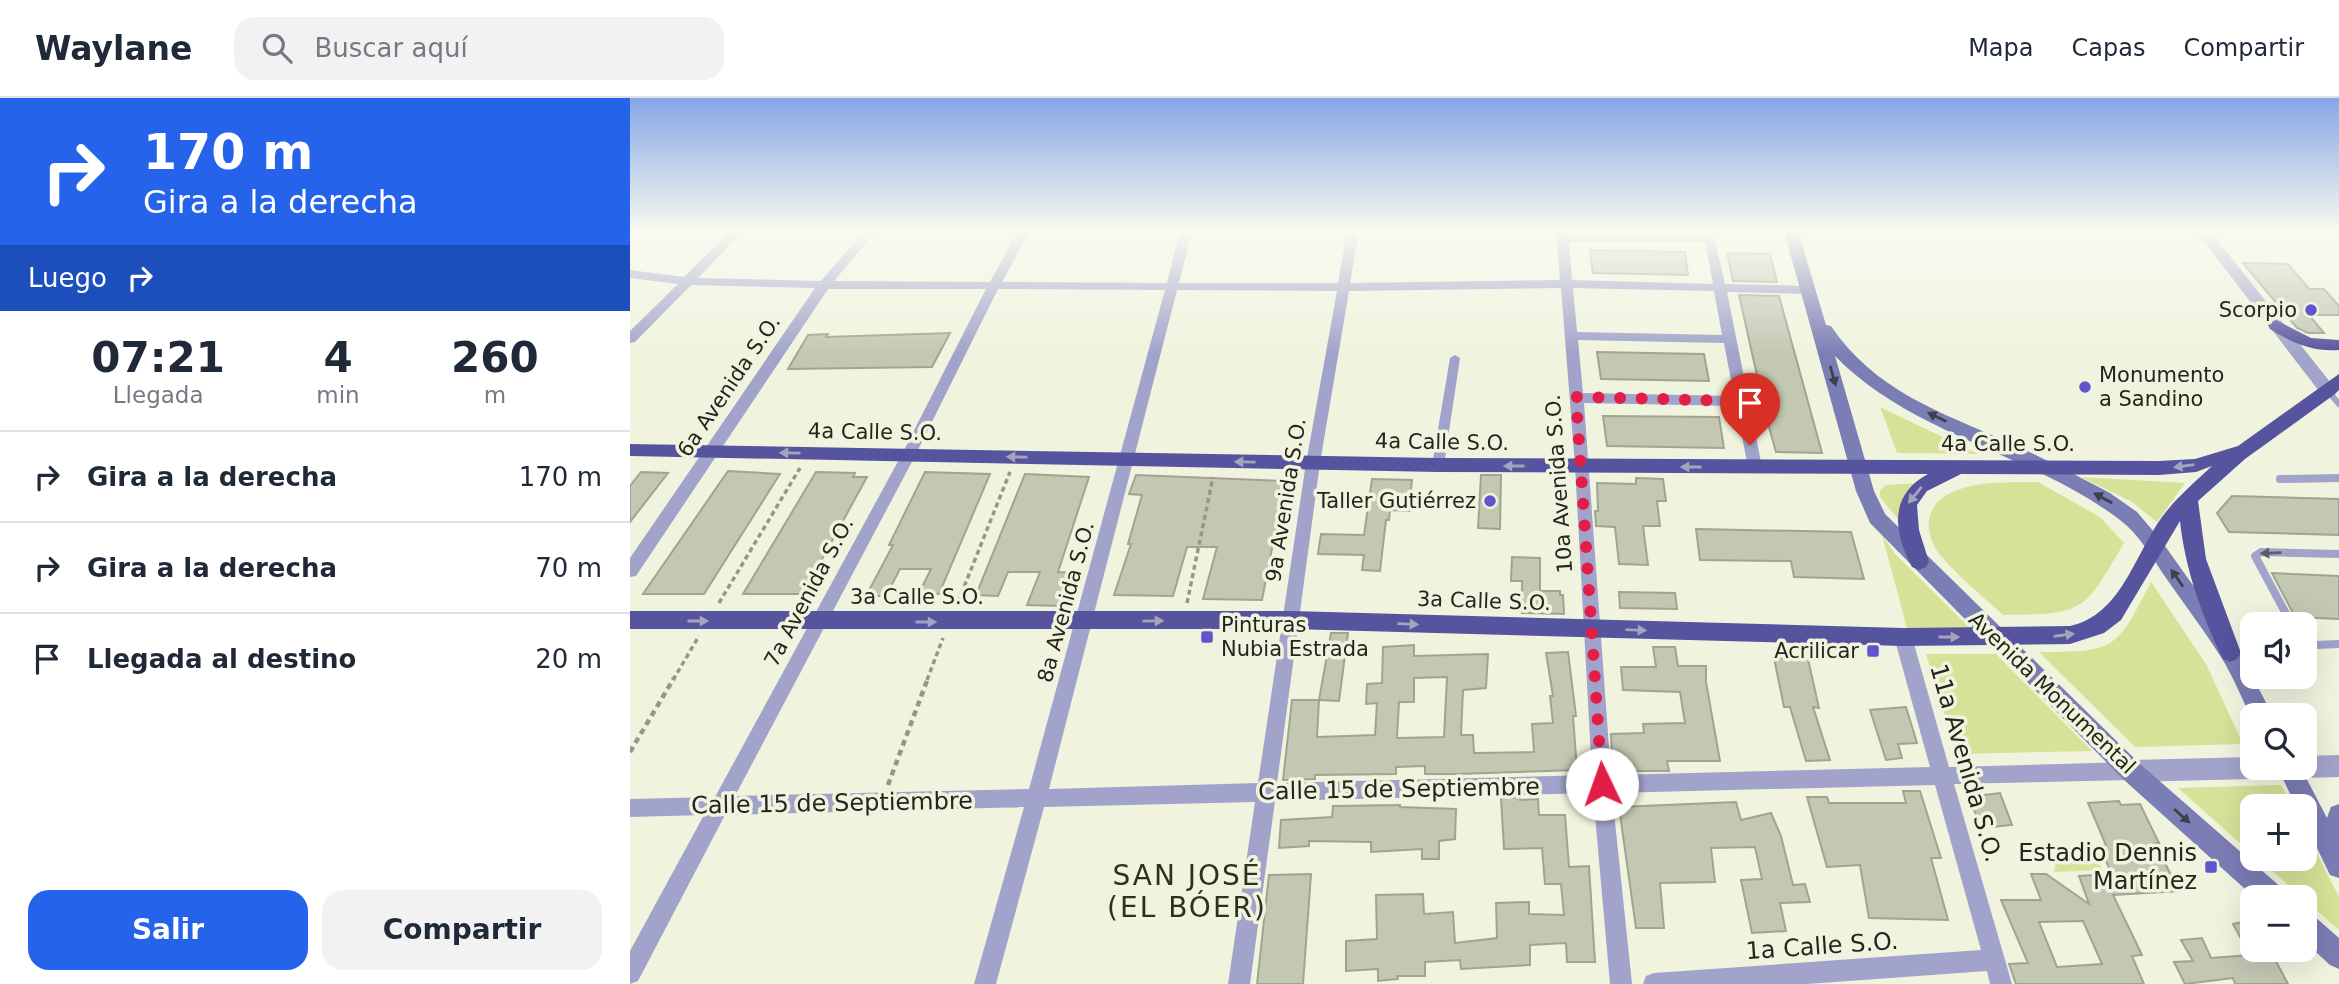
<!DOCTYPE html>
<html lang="es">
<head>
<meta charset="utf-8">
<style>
  :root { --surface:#fff; --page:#f2f2f3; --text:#1f2937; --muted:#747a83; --line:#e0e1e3; --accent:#2563eb }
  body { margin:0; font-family:"DejaVu Sans",sans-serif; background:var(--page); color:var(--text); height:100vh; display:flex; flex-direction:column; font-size:26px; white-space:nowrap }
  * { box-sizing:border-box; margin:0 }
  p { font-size:23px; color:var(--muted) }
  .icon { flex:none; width:38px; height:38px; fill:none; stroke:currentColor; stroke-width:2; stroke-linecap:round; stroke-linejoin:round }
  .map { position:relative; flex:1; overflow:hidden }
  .sheet { display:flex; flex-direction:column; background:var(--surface); width:630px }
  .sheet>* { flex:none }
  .hud { background:#2563eb; color:#fff; overflow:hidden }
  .controls { position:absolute; left:1610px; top:514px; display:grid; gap:14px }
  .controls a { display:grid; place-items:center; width:77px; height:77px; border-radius:14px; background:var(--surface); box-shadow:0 7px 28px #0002; font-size:35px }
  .pin { position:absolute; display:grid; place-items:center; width:60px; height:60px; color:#fff; margin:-72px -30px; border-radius:50% 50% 50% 0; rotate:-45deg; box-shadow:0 0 7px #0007 }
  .pin .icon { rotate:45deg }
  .me { position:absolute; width:77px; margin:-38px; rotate:357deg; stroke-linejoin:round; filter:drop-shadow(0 0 5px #0008) }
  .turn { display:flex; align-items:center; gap:24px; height:147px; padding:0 28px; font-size:32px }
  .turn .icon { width:91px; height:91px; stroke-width:2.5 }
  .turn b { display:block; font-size:49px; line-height:60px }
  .then { display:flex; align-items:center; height:66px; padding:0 28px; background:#0003; gap:14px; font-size:26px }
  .eta { display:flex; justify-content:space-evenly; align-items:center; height:119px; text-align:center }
  .eta b { font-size:42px; font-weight:600; line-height:49px }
  .cta { display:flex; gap:14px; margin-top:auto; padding:14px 28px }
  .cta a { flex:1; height:80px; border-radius:21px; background:var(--accent); color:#fff; font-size:28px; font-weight:600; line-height:80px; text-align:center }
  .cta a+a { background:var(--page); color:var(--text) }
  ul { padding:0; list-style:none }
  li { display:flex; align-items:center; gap:21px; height:91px; padding:0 28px; border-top:2px solid var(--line) }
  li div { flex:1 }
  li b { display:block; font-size:26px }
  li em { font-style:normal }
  header { display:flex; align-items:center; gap:42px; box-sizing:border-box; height:98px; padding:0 35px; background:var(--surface); border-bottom:2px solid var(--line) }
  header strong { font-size:33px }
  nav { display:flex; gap:38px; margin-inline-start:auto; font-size:24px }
  .search { width:490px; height:63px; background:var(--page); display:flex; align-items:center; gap:18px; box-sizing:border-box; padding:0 24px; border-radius:21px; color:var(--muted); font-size:26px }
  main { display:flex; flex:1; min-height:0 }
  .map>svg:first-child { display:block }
  .green { fill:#d6e297 }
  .building { fill:#c3c8b3; stroke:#a0a490; stroke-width:2; fill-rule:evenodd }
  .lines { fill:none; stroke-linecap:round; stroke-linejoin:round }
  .path-far1 { stroke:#959889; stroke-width:3.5; stroke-dasharray:5 3.5; stroke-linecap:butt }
  .path { stroke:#959889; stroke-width:4.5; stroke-dasharray:6 4.5; stroke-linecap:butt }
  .service-far1 { stroke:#a1a3ca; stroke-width:6 }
  .service { stroke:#a1a3ca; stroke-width:8 }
  .pedestrian { fill:#a1a3ca; fill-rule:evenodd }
  .minor { fill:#a1a3ca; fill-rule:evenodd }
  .tertiary { fill:#a1a3ca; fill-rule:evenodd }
  .secondary { fill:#7b7db5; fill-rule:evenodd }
  .trunk { fill:#56549e; fill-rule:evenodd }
  .oneway { fill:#3e404b }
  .oneway2 { fill:#a3a4be }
  .oneway3 { fill:#5c5e6b }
  .route { stroke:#e11d48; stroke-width:12; stroke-dasharray:0 21.6 }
  .poi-dot { fill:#6155ce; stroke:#f0f4de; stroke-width:2.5 }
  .labels { text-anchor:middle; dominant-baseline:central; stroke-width:7; stroke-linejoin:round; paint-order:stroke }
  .poi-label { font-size:21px; fill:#24261e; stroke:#f0f4de; text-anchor:end }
  .street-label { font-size:21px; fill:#24261e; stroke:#f0f4de }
  .near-street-label { font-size:24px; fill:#24261e; stroke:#f0f4de }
  .near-poi-label { font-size:24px; fill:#24261e; stroke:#f0f4de; text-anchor:end }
  .near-neighbourhood-label { font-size:28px; letter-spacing:2px; fill:#2e3120; stroke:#f0f4de }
</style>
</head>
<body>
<header>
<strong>Waylane</strong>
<div class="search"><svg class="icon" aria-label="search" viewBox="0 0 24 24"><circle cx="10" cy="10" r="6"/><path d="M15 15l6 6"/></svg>Buscar aquí</div>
<nav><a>Mapa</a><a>Capas</a><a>Compartir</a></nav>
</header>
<main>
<section class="sheet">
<div class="hud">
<div class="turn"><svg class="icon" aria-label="right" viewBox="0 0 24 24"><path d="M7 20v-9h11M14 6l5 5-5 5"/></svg><div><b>170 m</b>Gira a la derecha</div></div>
<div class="then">Luego<svg class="icon" aria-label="right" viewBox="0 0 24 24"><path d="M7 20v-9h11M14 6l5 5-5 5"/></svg></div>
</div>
<div class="eta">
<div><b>07:21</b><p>Llegada</p></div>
<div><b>4</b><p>min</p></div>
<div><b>260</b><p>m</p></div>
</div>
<ul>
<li><svg class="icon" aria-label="right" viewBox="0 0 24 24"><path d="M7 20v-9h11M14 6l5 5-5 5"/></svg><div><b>Gira a la derecha</b></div><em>170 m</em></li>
<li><svg class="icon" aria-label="right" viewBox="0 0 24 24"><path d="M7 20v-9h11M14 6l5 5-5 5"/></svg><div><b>Gira a la derecha</b></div><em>70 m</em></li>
<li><svg class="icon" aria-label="arrive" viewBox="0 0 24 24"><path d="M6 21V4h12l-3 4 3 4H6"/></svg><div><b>Llegada al destino</b></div><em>20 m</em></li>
</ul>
<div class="cta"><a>Salir</a><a>Compartir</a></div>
</section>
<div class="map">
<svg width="1709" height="886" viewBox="0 0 1709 886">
  <rect width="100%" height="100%" fill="#f0f4de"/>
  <!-- green -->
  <g class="green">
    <polygon points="1250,309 1348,356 1267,355"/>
    <polygon points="1451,379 1555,385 1527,424 1502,404"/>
    <path d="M1408,384L1470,419L1494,445C1453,515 1455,516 1373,517C1352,498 1329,479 1310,457C1303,448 1297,434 1299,422C1305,380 1378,384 1408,384Z"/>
    <path d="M1289,385C1272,393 1269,408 1272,426L1250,399V392L1256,387Z"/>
    <polygon points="1252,437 1265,456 1340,530 1277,530"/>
    <path d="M1521,484L1576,566L1613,646L1505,649L1409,554C1487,554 1486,551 1521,484Z"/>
    <polygon points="1296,556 1366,556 1462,653 1326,656"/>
    <polygon points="1651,687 1663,709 1622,709 1622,756 1548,690"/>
    <polygon points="1675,732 1709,799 1709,832 1629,761 1675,761"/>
    <polygon points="1428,750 1445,750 1468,761 1472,772 1424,774"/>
  </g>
  <!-- building -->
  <g class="building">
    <polygon points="960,152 1055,154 1058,177 963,175"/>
    <polygon points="1097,155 1140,156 1147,184 1103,183"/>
    <polygon points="1613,165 1658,166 1679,191 1694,191 1709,208 1709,217 1679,217 1694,235 1678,235 1667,230"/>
    <polygon points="1109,197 1149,198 1192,355 1146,354 1137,322"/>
    <polygon points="320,235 302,269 158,271 178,237 198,236 196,239"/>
    <polygon points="967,254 1074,256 1079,283 971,281"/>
    <polygon points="973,318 1089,319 1094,350 977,348"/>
    <polygon points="98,373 150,376 74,496 13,496"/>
    <polygon points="11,374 38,375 0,424 0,388"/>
    <polygon points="186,374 225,375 223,379 237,379 173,496 113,496"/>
    <polygon points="295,374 360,376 309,496 289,495 301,471 270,471 256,498 236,498 263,447 259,447"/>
    <polygon points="395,376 459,379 428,474 444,475 432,508 397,507 410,474 378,474 368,498 346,497"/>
    <polygon points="506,377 655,383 632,502 573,501 587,449 557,449 543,498 484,497 501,446 498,446 512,397 499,396"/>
    <polygon points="851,377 871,377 870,431 848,430"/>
    <polygon points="1006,380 1033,381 1036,403 1027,403 1030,428 1013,428 1018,467 989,466 985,429 966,428 965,413 968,413 967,385 1006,386"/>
    <polygon points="742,381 782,382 779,413 760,412 759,422 756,422 750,473 732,472 734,457 688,456 691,436 734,437"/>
    <polygon points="1602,398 1709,401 1709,437 1599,434 1587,415"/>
    <polygon points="1066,431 1221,434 1234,481 1164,479 1161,463 1070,462"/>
    <polygon points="882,459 910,460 910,493 930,493 930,497 933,497 934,516 892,515 892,483 881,483"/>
    <polygon points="1642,475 1709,478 1709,521 1665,519"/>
    <polygon points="989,494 1045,495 1047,511 990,510"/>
    <polygon points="701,535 718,535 709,603 689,602"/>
    <path d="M784,547V558L858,556L856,590L833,592L831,637H843L844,655L904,654L902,626L923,625L920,598H923L916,555L938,554L946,618H943L947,672L828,676H795V668L766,669V676L685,677V681L653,682L662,602H689L687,639L745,637L747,605L736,606L737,586L752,585L753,549ZM817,579L814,639L767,640L769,604H784V580Z"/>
    <polygon points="1023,549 1045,549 1048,568 1076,568 1076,584 1090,663 1037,663 1039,673 983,673 981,636 1014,635 1013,626 1055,625 1050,594 993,592 991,569 1026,569"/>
    <polygon points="1144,560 1178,561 1189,610 1183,609 1200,662 1176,663 1160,609 1154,609"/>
    <polygon points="1276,609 1287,645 1268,646 1272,660 1256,662 1240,612"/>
    <polygon points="1273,693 1290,693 1311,760 1301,760 1318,822 1239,820 1230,767 1197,769 1177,699 1197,699 1199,705 1276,705"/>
    <polygon points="1370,695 1382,727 1352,730 1338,699"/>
    <polygon points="890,699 890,702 908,701 909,717 935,717 939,769 959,768 965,864 937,864 936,845 900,847 900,867 831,871 830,862 795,864 795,878 767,878 768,881 748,883 748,871 716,873 716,843 747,841 746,797 793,796 794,816 823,814 825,845 867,840 866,805 899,804 899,816 934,817 931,786 915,786 912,750 874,751 871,700"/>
    <path d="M1489,703L1491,707L1510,706L1529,745H1525L1549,793L1483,797L1512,857L1502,858L1514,886H1386L1379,866L1398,865L1371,802H1411L1401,776H1416L1459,806L1449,778L1482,776L1469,748L1476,747L1458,705ZM1453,823L1472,866L1427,869L1409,824Z"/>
    <polygon points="1106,704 1111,722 1141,715 1151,738 1163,787 1175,786 1180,804 1150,805 1156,833 1122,835 1111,782 1132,781 1125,749 1081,750 1085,784 1030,785 1034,830 1006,830 989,709"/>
    <polygon points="770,707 770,709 826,711 825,741 809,743 809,761 792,761 792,751 741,754 741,744 679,743 679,748 649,750 651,722 702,719 703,708"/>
    <polygon points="681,776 673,886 627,886 639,777"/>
    <polygon points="1622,822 1622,852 1640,852 1658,886 1605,886 1603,880 1555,886 1544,864 1563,863 1551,842 1572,840 1581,860 1620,857 1603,826"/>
  </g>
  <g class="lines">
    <!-- path-far1 -->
    <g class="path-far1">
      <polyline points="328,504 380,374"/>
      <polyline points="89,505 170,370"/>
      <polyline points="557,505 583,379"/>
      <polyline points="43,582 69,538"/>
      <polyline points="297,582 313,540"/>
    </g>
    <!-- path -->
    <g class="path">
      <polyline points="0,654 44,580"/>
      <polyline points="258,687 298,580"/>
    </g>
    <!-- service-far1 -->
    <polyline class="service-far1" points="1698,293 1709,306"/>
    <!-- service -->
    <g class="service">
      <polyline points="1650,381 1709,380"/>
      <polyline points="1662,527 1625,458 1631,454 1709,456"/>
      <polyline points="1675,541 1686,547 1709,546"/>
    </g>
    <!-- pedestrian -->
    <polygon class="pedestrian" points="825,257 830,260 814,367 808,371 802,367 820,260"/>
    <!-- minor -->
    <path class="minor" d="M101,133H113L68,180L191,183L234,133H246L204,183L360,184L388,133H400L372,184L537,185L550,133H562L549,185H708L717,133H729L720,185L930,182L926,133H938V137L1084,139L1095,186L1179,188L1185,192L1179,196L1097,194L1132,369L1130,373L1125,374L1118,369L1106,308L954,305L981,677L1300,669L1264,539L1267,534L1273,532L1279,534L1282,539L1319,669L1501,664L1508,667L1510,673L1508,679L1501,682L1324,686L1382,886H1360L1357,873L1177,886H1013L1016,878L1024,875L1351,852L1305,687L982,695L1002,886H980L963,695L645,703L620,886H598L625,704L414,709L366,886H344L394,709L95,717L8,883L0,886V853L74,717L0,719V701L85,699L271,358L356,191H198L6,478L0,479V460L185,190L61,187L5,244L0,245V233L48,186L0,180V172L54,179ZM939,144H1075L1083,186L942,182ZM931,190L945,368L962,677L647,685L690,365L719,193ZM943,190L1084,193L1092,237L947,234ZM368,191L535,192L399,691L105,698L285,358ZM547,192L707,193L676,365L628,685L419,691ZM948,242L1094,245L1104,298L953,295Z"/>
    <!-- tertiary -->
    <g class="tertiary">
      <polygon points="1566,133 1580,133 1704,289 1706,293 1704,297 1692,297"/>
      <polygon points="1709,657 1709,679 1675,680 1667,677 1664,670 1675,670 1675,658"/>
      <polygon points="1622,659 1622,670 1633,670 1630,678 1622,681 1501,684 1493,681 1489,673 1493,665 1501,662"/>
    </g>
    <!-- secondary -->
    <g class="secondary">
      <path d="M1154,133H1168L1196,227L1201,228C1245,293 1310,314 1378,344C1413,360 1446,377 1480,395L1507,414L1530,441L1607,549L1643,618H1622V621C1612,601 1603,578 1591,559C1574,532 1554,506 1536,480C1523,461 1509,436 1490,422C1402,355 1283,338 1205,258L1244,393L1255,416L1509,665L1653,791L1656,800H1625L1493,681L1240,425L1226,393Z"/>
      <polygon points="1648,670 1671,670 1697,720 1701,709 1709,706 1709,780 1700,777 1675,725 1675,709 1666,709"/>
      <polygon points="1675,814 1684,818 1709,840 1709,871 1700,867 1675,844"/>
    </g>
    <!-- trunk -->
    <g class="trunk">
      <path d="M1646,222L1681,240L1709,242V252C1683,254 1662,245 1640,231L1638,227Z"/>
      <path d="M1709,276V292L1705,296L1615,361L1568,403L1576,461L1611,555L1607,561L1600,564L1593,561C1572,518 1555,471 1550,423L1491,522L1474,535L1440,546L1273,548L661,531H0V513H661L1273,530L1440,528C1491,517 1504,458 1532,419C1546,400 1565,384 1582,368L1566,374L1529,377L1331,376L1297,393L1287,407L1289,432L1299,464L1296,469L1289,472L1282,469C1263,433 1259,397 1298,376L808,374L0,358V346L808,360L1529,363L1565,361L1608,348Z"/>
    </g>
  </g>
  <!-- one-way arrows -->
  <defs><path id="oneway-solid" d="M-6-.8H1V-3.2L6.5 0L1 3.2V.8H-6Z" transform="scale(1.75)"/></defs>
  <g class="oneway">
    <use href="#oneway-solid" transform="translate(1203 278) rotate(74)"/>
    <use href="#oneway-solid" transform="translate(1307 319) rotate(-154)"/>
    <use href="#oneway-solid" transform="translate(1473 400) rotate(-151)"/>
    <use href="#oneway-solid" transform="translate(1547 480) rotate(-125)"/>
    <use href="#oneway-solid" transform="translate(1552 718) rotate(42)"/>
  </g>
  <g class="oneway2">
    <use href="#oneway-solid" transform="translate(160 355) rotate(-179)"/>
    <use href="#oneway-solid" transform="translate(387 359) rotate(-179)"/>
    <use href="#oneway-solid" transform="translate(615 364) rotate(-179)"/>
    <use href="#oneway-solid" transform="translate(884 368) rotate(-180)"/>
    <use href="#oneway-solid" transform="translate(1554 368) rotate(172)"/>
    <use href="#oneway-solid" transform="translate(1061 369) rotate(-180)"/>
    <use href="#oneway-solid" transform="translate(1285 397) rotate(129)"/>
    <use href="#oneway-solid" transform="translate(68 523)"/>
    <use href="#oneway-solid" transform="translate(523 523) rotate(-1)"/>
    <use href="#oneway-solid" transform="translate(296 524)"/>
    <use href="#oneway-solid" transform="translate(778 526) rotate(2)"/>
    <use href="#oneway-solid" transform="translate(1006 532) rotate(2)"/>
    <use href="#oneway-solid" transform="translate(1434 537) rotate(-8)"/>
    <use href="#oneway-solid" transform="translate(1319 539)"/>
  </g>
  <use class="oneway3" href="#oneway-solid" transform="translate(1641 455) rotate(178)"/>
  <!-- sky -->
  <linearGradient id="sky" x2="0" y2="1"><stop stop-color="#85a6e7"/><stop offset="0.52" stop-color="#f8faf0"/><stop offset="1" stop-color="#f8faf0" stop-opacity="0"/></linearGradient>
  <rect width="1709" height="257" fill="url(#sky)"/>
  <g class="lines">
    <!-- route -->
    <polyline class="route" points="972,686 946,299 1111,303 1120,347"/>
  </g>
  <!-- markers -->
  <g class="poi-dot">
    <circle cx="1681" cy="212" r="7"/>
    <circle cx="1455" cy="289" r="7"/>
    <circle cx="860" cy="403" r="7"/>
    <rect x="570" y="532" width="14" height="14" rx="3.5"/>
    <rect x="1236" y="546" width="14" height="14" rx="3.5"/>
    <rect x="1574" y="762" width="14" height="14" rx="3.5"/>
  </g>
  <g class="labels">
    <!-- poi labels -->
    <g class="poi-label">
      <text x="1667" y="212">Scorpio</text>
      <text x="1469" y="277" text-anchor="start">Monumento<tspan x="1469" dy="24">a Sandino</tspan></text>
      <text x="846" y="403">Taller Gutiérrez</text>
      <text x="591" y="527" text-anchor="start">Pinturas<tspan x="591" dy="24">Nubia Estrada</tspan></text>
      <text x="1229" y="553">Acrilicar</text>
    </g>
    <!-- street labels -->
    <g class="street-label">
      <text transform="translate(99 288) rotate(-56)">6a Avenida S.O.</text>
      <text transform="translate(245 334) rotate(1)">4a Calle S.O.</text>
      <text transform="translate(812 344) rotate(1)">4a Calle S.O.</text>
      <text x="1378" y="346">4a Calle S.O.</text>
      <text transform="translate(929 386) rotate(-94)">10a Avenida S.O.</text>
      <text transform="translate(656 402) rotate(-81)">9a Avenida S.O.</text>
      <text transform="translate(179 494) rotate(-62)">7a Avenida S.O.</text>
      <text x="287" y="499">3a Calle S.O.</text>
      <text transform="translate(854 503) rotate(2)">3a Calle S.O.</text>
      <text transform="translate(436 504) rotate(-75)">8a Avenida S.O.</text>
      <text transform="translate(1422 595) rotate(44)">Avenida Monumental</text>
    </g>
    <!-- near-street labels -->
    <g class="near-street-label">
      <text transform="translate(1336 665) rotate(74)">11a Avenida S.O.</text>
      <text transform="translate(769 691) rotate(-1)">Calle 15 de Septiembre</text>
      <text transform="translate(202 705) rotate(-1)">Calle 15 de Septiembre</text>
      <text transform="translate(1192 848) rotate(-4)">1a Calle S.O.</text>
    </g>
    <!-- near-poi labels -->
    <g class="near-poi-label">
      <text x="1567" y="755">Estadio Dennis<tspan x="1567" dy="28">Martínez</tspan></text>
    </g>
    <!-- near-neighbourhood labels -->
    <g class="near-neighbourhood-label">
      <text x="557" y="777">SAN JOSÉ<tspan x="557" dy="32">(EL BÓER)</tspan></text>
    </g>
  </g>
</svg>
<div class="controls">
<a><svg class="icon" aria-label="sound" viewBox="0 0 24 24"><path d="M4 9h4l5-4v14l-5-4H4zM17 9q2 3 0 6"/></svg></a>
<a><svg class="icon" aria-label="search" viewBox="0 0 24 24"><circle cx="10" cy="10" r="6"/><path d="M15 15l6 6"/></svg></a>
<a>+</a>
<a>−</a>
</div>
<div class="pin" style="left:1120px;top:347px;background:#d93025"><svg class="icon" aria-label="arrive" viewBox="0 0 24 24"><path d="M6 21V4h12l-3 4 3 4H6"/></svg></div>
<svg class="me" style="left:972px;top:686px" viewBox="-20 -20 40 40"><circle r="19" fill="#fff"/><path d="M0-13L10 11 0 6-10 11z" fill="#e11d48"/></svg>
</div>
</main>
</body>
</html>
